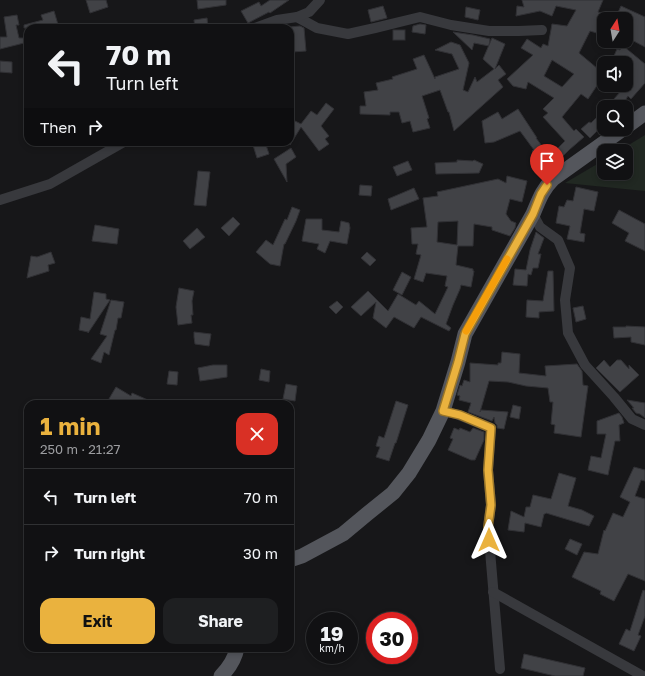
<!DOCTYPE html>
<html lang="en">
<head>
<meta charset="utf-8">
<style>
  :root { --surface:#111113; --page:#1e1f21; --text:#f1f3f6; --muted:#9c9da0; --line:#303133; --accent:#eab23e }
  body { margin:0; font-family:"Golos Text",sans-serif; background:var(--page); color:var(--text); height:100vh; display:flex; flex-direction:column; font-size:15px; white-space:nowrap }
  * { box-sizing:border-box; margin:0 }
  p { font-size:13px; color:var(--muted) }
  .icon { flex:none; width:22px; height:22px; fill:none; stroke:currentColor; stroke-width:2; stroke-linecap:round; stroke-linejoin:round }
  .map { position:relative; flex:1; overflow:hidden }
  .sheet { position:absolute; left:24px; top:400px; width:270px; height:252px; display:flex; flex-direction:column; background:var(--surface); border-radius:12px; box-shadow:0 2px 6px #0003,0 0 0 1px var(--line) }
  .sheet>* { flex:none }
  .banner { position:absolute; left:24px; top:24px; width:270px; height:122px; border-radius:12px; box-shadow:0 2px 6px #0003,0 0 0 1px var(--line); background:#111113; color:var(--text); overflow:hidden }
  .needle { width:26px; rotate:11deg }
  .tools { position:absolute; left:597px; top:12px; display:grid; gap:8px }
  .tools a { display:grid; place-items:center; width:36px; height:36px; border-radius:8px; background:var(--surface); box-shadow:0 2px 6px #0003,0 0 0 1px var(--line); font-size:20px }
  .speed { position:absolute; left:306px; top:612px; display:flex; gap:8px; font-size:20px; font-weight:700; text-align:center }
  .speed>* { display:grid; place-content:center; width:52px; height:52px; border-radius:50%; background:var(--surface); box-shadow:0 2px 6px #0003,0 0 0 1px var(--line); line-height:1 }
  .speed small { font-size:10px; font-weight:400 }
  .speed .limit { border:6px solid #d22; background:#fff; color:#111 }
  .pin { position:absolute; display:grid; place-items:center; width:34px; height:34px; color:#fff; margin:-41px -17px; border-radius:50% 50% 50% 0; rotate:-45deg; box-shadow:0 0 4px #0007 }
  .pin .icon { rotate:45deg }
  .me { position:absolute; width:44px; margin:-22px; rotate:0deg; stroke-linejoin:round; filter:drop-shadow(0 0 3px #0008) }
  .turn { display:flex; align-items:center; gap:14px; height:84px; padding:0 16px; font-size:18px }
  .turn .icon { width:52px; height:52px; stroke-width:2.5 }
  .turn b { display:block; font-size:28px; line-height:34px }
  .then { display:flex; align-items:center; height:38px; padding:0 16px; background:#0003; gap:8px; font-size:15px }
  .round { display:grid; place-items:center; flex:none; width:42px; height:42px; border-radius:12px; background:var(--page) }
  .head { display:flex; align-items:center; justify-content:space-between; height:68px; padding:0 16px }
  h1 { font-size:24px; font-weight:700; line-height:30px; color:var(--accent) }
  .action { display:flex; gap:8px; margin-top:auto; padding:8px 16px }
  .action a { flex:1; height:46px; border-radius:12px; background:var(--accent); color:#111; font-size:16px; font-weight:700; line-height:46px; text-align:center }
  .action a+a { background:var(--page); color:var(--text) }
  ul { padding:0; list-style:none }
  li { display:flex; align-items:center; gap:12px; height:56px; padding:0 16px; border-top:1px solid var(--line) }
  li div { flex:1 }
  li b { display:block; font-size:15px }
  li em { font-style:normal }
  .map>svg:first-child { display:block }
  .green { fill:#212822 }
  .building { fill:#414246; stroke:#313135; fill-rule:evenodd }
  .lines { fill:none; stroke-linecap:round; stroke-linejoin:round }
  .minor { stroke:#38393d; stroke-width:10 }
  .primary { stroke:#54565c; stroke-width:15 }
  .route-casing { stroke:#987428; stroke-width:10 }
  .route { stroke:#eab23e; stroke-width:7 }
  .slow { stroke:#f59e0b; stroke-width:7 }
</style>
</head>
<body>
<div class="map">
<svg width="645" height="676" viewBox="0 0 645 676">
  <rect width="100%" height="100%" fill="#171719"/>
  <!-- green -->
  <polygon class="green" points="645,135 645,191 565,183 604,160 604,173 626,173 626,151 619,151"/>
  <!-- building -->
  <g class="building">
    <polygon points="86,0 106,0 108,7 90,13"/>
    <polygon points="197,0 226,0 226,5 198,9"/>
    <polygon points="270,0 289,0 270,13 269,12 248,23 241,11 259,2 261,6"/>
    <path d="M522,0H603L598,12L604,14V27L600,34L590,31L579,53L604,74V75L588,99L581,94L562,117L574,131L576,129L584,137L569,150L559,160L552,154L565,141L543,117L548,113L543,109L554,98L528,82L526,89L513,86L507,79L533,55L521,48L527,39L541,48L543,44L548,46L552,24L567,26L576,10L556,6L552,16L540,11L516,16L517,6L524,7ZM552,60L574,74L562,87L544,76Z"/>
    <polygon points="383,6 387,18 371,22 368,10"/>
    <polygon points="621,6 645,17 645,47 626,37 633,24 626,21 626,19 615,19"/>
    <polygon points="466,7 480,10 478,20 465,17"/>
    <polygon points="54,11 59,28 24,28 24,25 43,20 41,15"/>
    <polygon points="17,15 19,25 16,25 19,38 28,38 28,42 0,49 0,37 7,37 4,17"/>
    <polygon points="207,18 208,28 195,28 194,20"/>
    <polygon points="420,24 426,25 425,34 412,32 413,26"/>
    <polygon points="300,26 304,28 306,51 292,52 290,27"/>
    <rect x="393" y="30" width="12" height="10"/>
    <polygon points="453,32 473,35 490,39 489,46 474,43 472,50"/>
    <polygon points="492,38 505,44 495,69 499,65 506,74 498,80 503,87 454,131 449,112 448,112 440,90 422,96 429,118 427,119 430,128 413,132 410,121 402,123 399,112 390,112 390,115 360,114 360,106 366,106 364,92 378,90 376,83 393,79 392,77 417,69 413,59 424,55 435,79 435,77 459,69 452,54 435,50 451,42 460,45 469,63 463,90 468,92 475,77 477,82 494,69 483,59"/>
    <polygon points="622,45 645,64 645,83 631,99 628,96 621,107 607,107 634,76 626,69 626,63 611,63 617,49 620,50"/>
    <polygon points="0,61 12,62 12,73 0,72"/>
    <polygon points="326,103 334,109 321,126 329,136 325,139 329,144 319,151 301,127 290,145 290,124 293,120 301,124 311,111 317,115"/>
    <polygon points="518,109 537,138 536,138 551,158 544,162 541,162 532,151 534,150 520,131 494,142 485,143 482,121 498,112 502,119"/>
    <polygon points="604,110 604,124 590,138 581,129 589,122 591,123"/>
    <polygon points="252,142 265,142 269,154 257,158"/>
    <polygon points="291,148 296,157 286,164 287,182 274,159"/>
    <polygon points="457,160 473,161 474,160 483,164 479,173 436,174 435,163 457,162"/>
    <polygon points="408,161 412,170 397,176 393,167"/>
    <polygon points="198,171 210,172 206,206 194,205"/>
    <path d="M507,176L527,181L522,202L510,199L506,214L511,221L516,223L515,228L510,236L492,230V227L474,224L473,246H458L456,265L473,269V271H474L471,287L461,285L460,289L453,305L446,324L451,328L449,331L421,317L414,328L394,317L386,328L373,318L376,302L361,316L351,307L368,291L388,311L398,294L416,305L419,301L435,314L448,287L445,286L447,276L426,273L423,282L414,279L421,255L416,254L418,244H412L411,228L427,227L423,198L438,196L437,192L498,179L506,183ZM458,221L457,245L437,242L438,222Z"/>
    <polygon points="360,185 372,186 371,196 359,195"/>
    <polygon points="576,187 598,192 594,211 584,209 580,233 585,234 584,242 567,239 570,226 556,223 559,206 564,207 567,200 573,201"/>
    <polygon points="414,188 419,199 391,210 388,199"/>
    <polygon points="292,207 300,210 296,221 285,244 284,244 280,266 270,264 256,252 266,240 273,245 285,219 287,220"/>
    <polygon points="619,210 645,224 645,251 625,241 629,233 612,223"/>
    <polygon points="233,217 240,224 229,236 221,228"/>
    <polygon points="306,219 322,219 322,230 339,232 341,221 349,223 350,228 347,244 330,241 325,253 317,249 319,244 302,241"/>
    <polygon points="95,225 119,229 117,244 92,241"/>
    <polygon points="197,228 205,237 190,249 183,241"/>
    <polygon points="536,232 544,238 538,254 541,254 538,268 533,268 531,275 528,274 527,286 513,285 515,269 526,270 530,250"/>
    <polygon points="51,252 55,263 48,265 49,271 27,278 31,256 37,257"/>
    <polygon points="367,252 376,260 370,266 361,258"/>
    <polygon points="548,271 553,271 554,311 539,312 539,318 526,317 527,300 543,301"/>
    <polygon points="402,272 411,277 402,295 393,290"/>
    <polygon points="179,288 194,291 192,301 193,315 191,315 192,323 178,325 176,307"/>
    <polygon points="94,292 106,294 106,299 110,300 88,333 88,332 79,330 81,317 90,319"/>
    <polygon points="111,300 124,302 121,318 118,318 116,330 115,330 109,355 104,352 101,363 91,359 107,336 100,334"/>
    <polygon points="337,301 343,307 336,314 329,307"/>
    <polygon points="583,306 586,319 576,322 573,308"/>
    <polygon points="626,326 645,327 645,345 631,342 631,337 614,338 613,327 626,327"/>
    <polygon points="194,332 211,334 209,346 195,344 194,337"/>
    <polygon points="502,352 520,354 519,373 546,376 545,366 577,364 582,371 583,385 588,386 581,437 554,433 555,425 551,424 553,402 550,402 548,388 526,386 508,382 489,381 480,412 481,410 508,412 504,429 497,428 497,425 495,423 494,417 492,421 468,412 471,403 459,400 460,396 457,395 460,385 462,386 464,380 470,382 470,363 498,365 498,363 501,363"/>
    <polygon points="604,360 610,367 617,360 621,360 629,369 629,365 639,375 620,392 596,368"/>
    <polygon points="213,365 227,365 227,377 200,381 198,368"/>
    <polygon points="261,369 270,371 269,382 259,380"/>
    <polygon points="169,371 178,372 177,385 167,384"/>
    <polygon points="286,384 297,386 295,401 283,399"/>
    <polygon points="116,387 131,396 132,393 157,404 106,404"/>
    <polygon points="627,400 645,403 645,418 640,414 636,413 632,408 634,408"/>
    <polygon points="396,401 408,405 396,443 395,443 389,461 376,457 380,447 376,446 379,436 384,438"/>
    <polygon points="513,405 521,407 519,419 510,417"/>
    <polygon points="619,413 622,417 624,423 619,425 620,441 615,441 608,475 588,470 591,456 601,458 606,434 597,434 597,421"/>
    <polygon points="454,428 459,430 460,428 470,432 473,428 484,432 484,440 475,460 471,460 448,450 453,439 450,438"/>
    <polygon points="634,467 645,470 645,481 641,480 635,496 645,499 645,581 628,574 614,601 600,594 601,591 572,577 584,552 598,554 604,530 605,531 613,513 623,517 630,502 620,497"/>
    <polygon points="559,473 576,478 568,506 582,510 594,516 589,526 546,513 545,514 544,514 541,527 525,523 524,532 508,530 511,511 524,517 526,507 530,507 533,495 551,499"/>
    <polygon points="570,539 582,544 577,555 565,549"/>
    <polygon points="643,590 645,591 645,616 638,635 641,636 634,651 619,644 626,629 630,631"/>
    <polygon points="524,654 585,668 583,676 555,676 521,668"/>
  </g>
  <g class="lines">
    <!-- minor -->
    <g class="minor">
      <polyline points="297,17 317,28 348,34 375,28 420,17 451,25 489,31 519,31 542,30"/>
      <polyline points="255,28 277,20 297,17 309,12 320,0"/>
      <polyline points="0,200 50,184 124,142"/>
      <polyline points="533,214 540,227 558,240 570,268 565,300 568,333 585,365 614,397 632,419 645,425"/>
      <polyline points="443,411 459,415 491,428 488,470 491,505 488,527 500,669"/>
      <polyline points="493,592 643,676"/>
    </g>
    <!-- primary -->
    <g class="primary">
      <polyline points="626,127 645,113"/>
      <path d="M290,560L302,556L343,534L367,514L393,493L409,473L429,440L443,411L458,362L465,334L533,214C539,200 542,190 553,179L623,129"/>
      <path d="M221,676C228,669 235,658 237,648"/>
    </g>
  </g>
  <g class="lines">
    <!-- route casing -->
    <g class="route-casing">
      <polyline id="route" points="489,540 488,527 491,505 488,470 491,428 460,415 443,411 458,362 465,334 533,214 541,194 547,185"/>
    </g>
    <!-- route -->
    <use href="#route" class="route"/>
    <!-- slow -->
    <polyline class="slow" points="466,331 507,259"/>
  </g>
</svg>
<div class="tools">
<a><svg class="needle" viewBox="-14 -14 28 28"><path d="M0-13l5 13h-10z" fill="#e53935"/><path d="M0 13l5-13h-10z" fill="#9c9da0"/></svg></a>
<a><svg class="icon" aria-label="sound" viewBox="0 0 24 24"><path d="M4 9h4l5-4v14l-5-4H4zM17 9q2 3 0 6"/></svg></a>
<a><svg class="icon" aria-label="search" viewBox="0 0 24 24"><circle cx="10" cy="10" r="6"/><path d="M15 15l6 6"/></svg></a>
<a><svg class="icon" aria-label="layers" viewBox="0 0 24 24"><path d="M12 4l9 5-9 5-9-5zM3 14l9 5 9-5"/></svg></a>
</div>
<div class="speed"><div>19<small>km/h</small></div><div class="limit">30</div></div>
<div class="pin" style="left:547px;top:185px;background:#d93025"><svg class="icon" aria-label="arrive" viewBox="0 0 24 24"><path d="M6 21V4h12l-3 4 3 4H6"/></svg></div>
<svg class="me" style="left:489px;top:540px" viewBox="-20 -20 40 40"><path d="M0-17L14 15 0 8-14 15z" fill="#eab23e" stroke="#fff" stroke-width="4"/></svg>
<div class="banner">
<div class="turn"><svg class="icon" aria-label="left" viewBox="0 0 24 24"><path d="M17 20v-9H6M10 6l-5 5 5 5"/></svg><div><b>70 m</b>Turn left</div></div>
<div class="then">Then<svg class="icon" aria-label="right" viewBox="0 0 24 24"><path d="M7 20v-9h11M14 6l5 5-5 5"/></svg></div>
</div>
<section class="sheet">
<div class="head"><div><h1>1 min</h1><p>250 m · 21:27</p></div><a class="round" style="background:#d93025;color:#fff"><svg class="icon" aria-label="close" viewBox="0 0 24 24"><path d="M6 6l12 12M18 6L6 18"/></svg></a></div>
<ul>
<li><svg class="icon" aria-label="left" viewBox="0 0 24 24"><path d="M17 20v-9H6M10 6l-5 5 5 5"/></svg><div><b>Turn left</b></div><em>70 m</em></li>
<li><svg class="icon" aria-label="right" viewBox="0 0 24 24"><path d="M7 20v-9h11M14 6l5 5-5 5"/></svg><div><b>Turn right</b></div><em>30 m</em></li>
</ul>
<div class="action"><a>Exit</a><a>Share</a></div>
</section>
</div>
</body>
</html>
